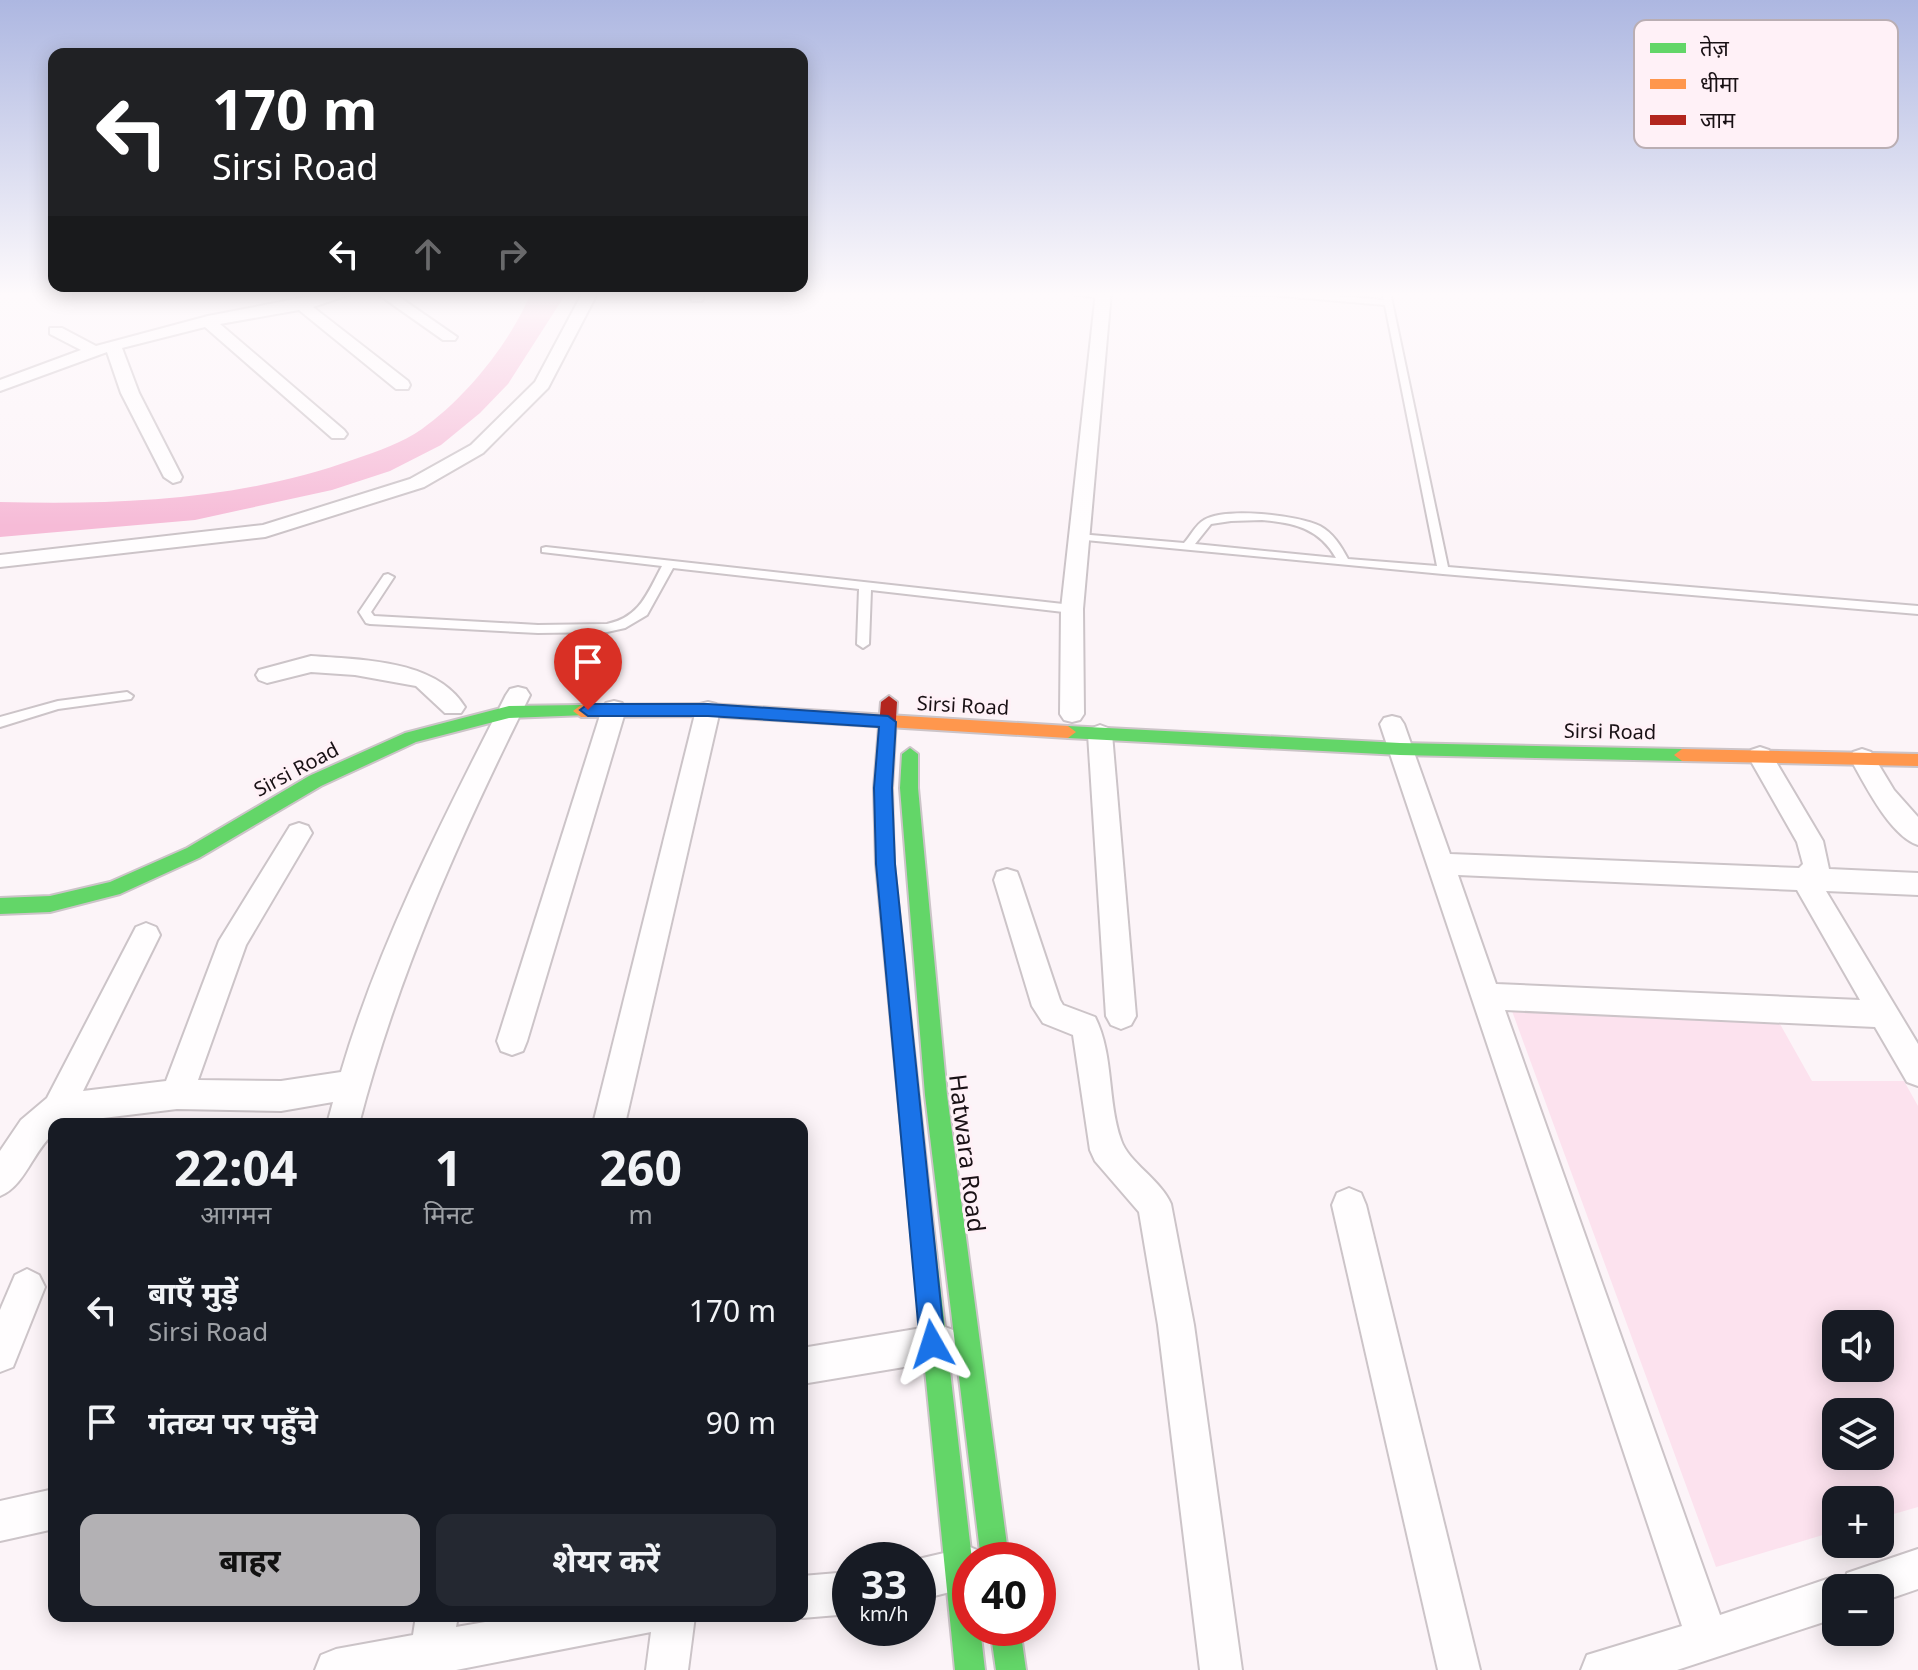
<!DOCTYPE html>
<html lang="hi">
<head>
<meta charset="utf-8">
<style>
  :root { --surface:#171b24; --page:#242831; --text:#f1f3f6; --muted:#9ea1a6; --accent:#b3b1b4 }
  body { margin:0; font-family:"Noto Sans","Noto Sans Devanagari",sans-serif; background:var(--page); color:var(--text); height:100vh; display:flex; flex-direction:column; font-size:30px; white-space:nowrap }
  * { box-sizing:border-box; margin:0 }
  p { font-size:26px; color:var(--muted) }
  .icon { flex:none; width:44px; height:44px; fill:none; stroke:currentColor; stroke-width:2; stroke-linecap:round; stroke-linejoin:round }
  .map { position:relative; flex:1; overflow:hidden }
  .side { position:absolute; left:48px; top:1118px; width:760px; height:504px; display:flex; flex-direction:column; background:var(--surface); border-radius:16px; box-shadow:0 4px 20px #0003 }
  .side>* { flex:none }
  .guide { position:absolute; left:48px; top:48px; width:760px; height:244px; border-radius:16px; box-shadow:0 4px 20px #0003; background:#202124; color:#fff; overflow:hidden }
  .buttons { position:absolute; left:1822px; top:1310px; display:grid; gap:16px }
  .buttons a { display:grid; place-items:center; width:72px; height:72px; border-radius:16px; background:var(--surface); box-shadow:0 4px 20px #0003; font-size:40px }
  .speed { position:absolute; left:832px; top:1542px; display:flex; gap:16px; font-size:40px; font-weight:700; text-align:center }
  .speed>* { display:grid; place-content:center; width:104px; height:104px; border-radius:50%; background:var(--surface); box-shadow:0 4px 20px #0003; line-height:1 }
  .speed small { font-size:20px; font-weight:400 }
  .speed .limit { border:12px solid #d22; background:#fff; color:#111 }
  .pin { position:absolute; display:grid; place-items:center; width:68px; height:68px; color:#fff; margin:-82px -34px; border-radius:50% 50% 50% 0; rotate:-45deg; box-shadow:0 0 8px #0007 }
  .pin .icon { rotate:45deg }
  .me { position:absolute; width:88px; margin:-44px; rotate:354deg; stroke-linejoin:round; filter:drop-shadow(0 0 6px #0008) }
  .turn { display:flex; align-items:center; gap:28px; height:168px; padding:0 32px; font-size:36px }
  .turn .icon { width:104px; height:104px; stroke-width:2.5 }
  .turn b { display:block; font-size:56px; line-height:68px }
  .lanes { display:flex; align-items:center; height:76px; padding:0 32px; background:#0003; justify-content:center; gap:40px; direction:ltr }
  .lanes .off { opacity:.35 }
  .eta { display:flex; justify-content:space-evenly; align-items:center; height:136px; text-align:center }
  .eta b { font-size:48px; font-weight:700; line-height:56px }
  .button { display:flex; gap:16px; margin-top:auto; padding:16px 32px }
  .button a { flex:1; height:92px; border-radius:16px; background:var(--accent); color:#111; font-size:32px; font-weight:700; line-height:92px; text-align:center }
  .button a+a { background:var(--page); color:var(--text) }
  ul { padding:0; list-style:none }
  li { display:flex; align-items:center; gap:24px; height:112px; padding:0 32px }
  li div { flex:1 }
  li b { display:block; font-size:30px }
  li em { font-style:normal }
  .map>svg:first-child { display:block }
  .green { fill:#fce2ee; fill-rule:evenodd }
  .water { fill:#f6bbd7 }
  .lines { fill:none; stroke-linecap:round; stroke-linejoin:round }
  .lane-casing { stroke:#ccc4c8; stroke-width:4 }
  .street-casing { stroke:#ccc4c8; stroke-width:4 }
  .fast-casing { stroke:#ccc4c8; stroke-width:4 }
  .slow-casing { stroke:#ccc4c8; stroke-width:4 }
  .jam-casing { stroke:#ccc4c8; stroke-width:4 }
  .lane { fill:#fffdfe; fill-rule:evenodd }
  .street { fill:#fffdfe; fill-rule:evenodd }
  .fast { fill:#63d668; fill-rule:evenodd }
  .slow { fill:#ff974d; fill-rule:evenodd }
  .jam { fill:#b3261e; fill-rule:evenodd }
  .route { fill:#1a73e8; stroke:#114b97; stroke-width:2 }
  .labels { text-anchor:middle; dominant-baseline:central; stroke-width:6; stroke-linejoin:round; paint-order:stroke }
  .street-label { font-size:20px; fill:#191115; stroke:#fff1f7 }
  .near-street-label { font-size:24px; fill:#191115; stroke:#fff1f7 }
  .key { fill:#fff1f7; stroke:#baaeb3; stroke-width:2 }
  .key-label { font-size:22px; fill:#191115 }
</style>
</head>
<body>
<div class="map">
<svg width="1918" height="1670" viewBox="0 0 1918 1670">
  <rect width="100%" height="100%" fill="#fcf4f8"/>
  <!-- green -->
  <path class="green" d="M1512,1011L1780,1024L1812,1081H1904L1918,1106V1507L1880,1518V1500H1836V1531L1716,1567ZM1836,1324H1880V1368H1836ZM1836,1412H1880V1456H1836Z"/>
  <!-- water -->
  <path class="water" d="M531,292H567L508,384L480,413L441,445L390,471L332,490L195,520L0,537V502C120,505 242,500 355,459C378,451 402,443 422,429C465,399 512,341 531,292Z"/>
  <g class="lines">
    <!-- lane casing -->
    <g class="lane-casing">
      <g id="lane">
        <polygon points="1060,292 1085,292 1108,297 1104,299"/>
        <path d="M1207,292H1289L1384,300L1382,292H1390L1448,567L1918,606V614L1443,574L1075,539L1074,537L1079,534L1184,543C1190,537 1196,524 1204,520C1225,507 1298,515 1320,526C1333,533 1341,546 1348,559L1437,566L1385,305L1269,295L1211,294ZM1262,520C1294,523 1319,528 1336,558L1195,544L1211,524L1231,521Z"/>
        <path d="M546,547L1072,605L1078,609L1072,613L871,590L869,644L863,648L857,644L859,589L673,568L647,615L625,628L607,632L538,633L370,624L366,623L359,612L384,575L388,574L394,577L371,612L374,616L538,625L607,624C640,617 647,594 662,566L542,552V548Z"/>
        <polygon points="127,692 133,696 131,699 58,709 0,727 0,717 58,701"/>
      </g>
    </g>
    <!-- street casing -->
    <g class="street-casing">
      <g id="street">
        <polygon points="332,292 357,292 313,307 408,381 410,385 408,389 396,389 299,310 220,324 344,430 347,434 344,438 332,438 205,327 122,348 139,393 182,477 180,481 173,483 164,477 121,393 107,352 0,391 0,380 81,350 50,334 50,328 62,328 96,346 208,316"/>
        <polygon points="375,292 392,292 457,337 455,340 443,340"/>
        <polygon points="583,292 598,292 548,388 483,453 424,487 265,537 0,567 0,555 263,525 410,479 471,445 535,382"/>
        <polygon points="689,292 705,292 702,301 692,301"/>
        <polygon points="1096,292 1111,292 1083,609 1084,714 1080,720 1072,722 1064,720 1060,714 1061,609"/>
        <path d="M311,656C361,660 436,659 465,707L461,713H445L416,686L355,675L311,672L267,683L259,680L256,675L259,670Z"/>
        <path d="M518,687L526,689L530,695C461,834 398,973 359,1124H327L333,1102L281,1111L177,1109L54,1124V1133C33,1151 25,1186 0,1196V1151L21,1120L47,1098L136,927L146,923L156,927L160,935L83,1091L166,1081L219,941L290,826L299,823L308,826L312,833L246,945L198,1080L281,1081L341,1072C380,940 444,817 506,695L510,689Z"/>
        <polygon points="614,701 622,703 626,709 527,1041 523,1051 512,1055 501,1051 497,1041 602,709 606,703"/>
        <polygon points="708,702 716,704 720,710 625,1124 593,1124 696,710 700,704"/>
        <path d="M1392,716L1400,718L1404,724L1450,854L1799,868L1803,864L1797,842L1748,756L1751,750L1760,747L1769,750L1823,841L1829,869L1918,873V895L1826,891L1918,1044V1086L1907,1082L1875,1027L1505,1010L1720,1615L1836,1576L1845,1580L1847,1573L1918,1549V1589L1880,1602V1588H1836V1618L1677,1670H1581L1587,1655L1682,1626L1380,724L1384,718ZM1458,875L1797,890L1860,1000L1496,984Z"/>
        <polygon points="1100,725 1108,728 1112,734 1136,1016 1131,1025 1121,1029 1111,1025 1106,1016 1088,734 1092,728"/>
        <path d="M1862,749L1871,752L1894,790L1918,817V845C1890,836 1864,783 1850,758L1853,752Z"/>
        <path d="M1007,869L1017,872L1020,880L1060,1000L1063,1005L1095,1017C1114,1055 1107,1100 1121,1140C1128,1162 1161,1180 1171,1204L1194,1325L1242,1670H1200L1158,1325L1139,1212L1095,1161L1090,1150L1073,1035L1043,1023L1032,1006L994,880L997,872Z"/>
        <polygon points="1349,1188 1361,1193 1366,1205 1480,1670 1438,1670 1332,1205 1337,1193"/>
        <polygon points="27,1269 39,1275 45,1287 13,1367 0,1372 0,1310 15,1275"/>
        <polygon points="940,1325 953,1330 958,1343 953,1356 940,1361 802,1384 802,1348"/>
        <polygon points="54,1489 54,1529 0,1541 0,1501"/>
        <polygon points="970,1547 984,1553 988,1560 970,1560 970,1587 918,1600 918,1560 914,1560"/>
        <polygon points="850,1572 850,1614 802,1618 798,1616 802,1616 802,1576"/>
        <polygon points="416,1616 458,1616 456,1627 521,1616 695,1616 688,1670 646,1670 651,1632 456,1670 315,1670 321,1655 336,1649 413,1635"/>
      </g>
    </g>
    <!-- fast casing -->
    <g class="fast-casing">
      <g id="fast">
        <polygon points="581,705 587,707 589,711 587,715 509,718 416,742 321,786 199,858 120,894 50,912 0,914 0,898 50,896 110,882 187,848 309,776 405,733 509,706"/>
        <polygon points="1068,726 1400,743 1682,749 1690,755 1682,761 1400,755 1068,738 1060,732"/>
        <polygon points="910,748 918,754 918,788 947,1095 1009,1560 981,1560 925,1095 900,788 902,754"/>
        <polygon points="918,1179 926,1182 929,1190 972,1560 970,1628 980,1628 985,1670 955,1670 907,1190 910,1182"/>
        <polygon points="990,1628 1020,1628 1026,1670 996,1670"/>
      </g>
    </g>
    <!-- slow casing -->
    <g class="slow-casing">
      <g id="slow">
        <polygon points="708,704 1068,726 1076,732 1068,738 708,716 581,717 573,711 581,705"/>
        <polygon points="1682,749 1918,754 1918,766 1682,761 1674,755"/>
      </g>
    </g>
    <!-- jam casing -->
    <g class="jam-casing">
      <polygon id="jam" points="889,696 897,702 892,788 894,864 929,1190 926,1198 918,1201 910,1198 907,1190 876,864 874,788 881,702"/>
    </g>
    <!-- lane -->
    <use href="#lane" class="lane"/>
    <!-- street -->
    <use href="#street" class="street"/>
    <!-- fast -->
    <use href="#fast" class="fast"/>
    <!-- slow -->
    <use href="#slow" class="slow"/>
    <!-- jam -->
    <use href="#jam" class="jam"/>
  </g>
  <!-- sky -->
  <linearGradient id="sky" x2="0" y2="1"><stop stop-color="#adb7e1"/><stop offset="0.56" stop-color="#fefafc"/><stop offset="1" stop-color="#fefafc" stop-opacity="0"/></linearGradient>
  <rect width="1918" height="526" fill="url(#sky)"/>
  <!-- route -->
  <polygon class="route" points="588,704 708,704 888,716 896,722 892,788 895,864 945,1344 941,1353 932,1357 923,1353 920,1344 876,864 874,788 879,727 708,716 588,716 580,710"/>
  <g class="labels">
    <!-- street labels -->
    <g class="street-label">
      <text transform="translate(963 705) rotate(3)">Sirsi Road</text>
      <text transform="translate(1610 731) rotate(1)">Sirsi Road</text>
      <text transform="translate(296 769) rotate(-28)">Sirsi Road</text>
    </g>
    <!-- near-street labels -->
    <g class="near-street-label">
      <text transform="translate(968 1153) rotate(83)">Hatwara Road</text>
    </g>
  </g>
  <!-- legend -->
  <rect x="1634" y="20" width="264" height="128" rx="12" class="key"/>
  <rect x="1650" y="43" width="36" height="10" fill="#63d668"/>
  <rect x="1650" y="79" width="36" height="10" fill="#ff974d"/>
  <rect x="1650" y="115" width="36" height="10" fill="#b3261e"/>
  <g class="key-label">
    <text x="1700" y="56">तेज़</text>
    <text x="1700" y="92">धीमा</text>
    <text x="1700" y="128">जाम</text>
  </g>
</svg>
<div class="buttons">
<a><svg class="icon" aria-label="sound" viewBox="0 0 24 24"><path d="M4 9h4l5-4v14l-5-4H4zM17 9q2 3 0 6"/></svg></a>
<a><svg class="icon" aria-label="layers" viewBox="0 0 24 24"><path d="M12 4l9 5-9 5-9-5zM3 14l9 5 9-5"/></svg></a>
<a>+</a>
<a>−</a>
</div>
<div class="speed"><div>33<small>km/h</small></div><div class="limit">40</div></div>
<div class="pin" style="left:588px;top:710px;background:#d93025"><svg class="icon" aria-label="arrive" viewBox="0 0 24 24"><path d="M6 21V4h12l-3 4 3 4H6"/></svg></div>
<svg class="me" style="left:932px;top:1344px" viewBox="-20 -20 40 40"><path d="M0-17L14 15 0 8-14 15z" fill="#1a73e8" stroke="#fff" stroke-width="4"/></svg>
<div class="guide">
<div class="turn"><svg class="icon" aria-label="left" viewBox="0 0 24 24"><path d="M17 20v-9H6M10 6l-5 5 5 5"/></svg><div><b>170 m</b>Sirsi Road</div></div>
<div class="lanes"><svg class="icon" aria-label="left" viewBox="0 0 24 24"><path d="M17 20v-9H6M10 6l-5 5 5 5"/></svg><svg class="icon off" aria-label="ahead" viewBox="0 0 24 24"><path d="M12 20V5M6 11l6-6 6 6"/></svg><svg class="icon off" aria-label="right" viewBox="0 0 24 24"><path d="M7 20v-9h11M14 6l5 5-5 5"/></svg></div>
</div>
<section class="side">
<div class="eta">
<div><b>22:04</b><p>आगमन</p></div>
<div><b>1</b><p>मिनट</p></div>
<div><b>260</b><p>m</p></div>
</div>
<ul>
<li><svg class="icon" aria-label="left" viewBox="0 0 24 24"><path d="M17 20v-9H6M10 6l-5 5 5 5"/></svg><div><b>बाएँ मुड़ें</b><p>Sirsi Road</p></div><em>170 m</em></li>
<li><svg class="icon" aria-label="arrive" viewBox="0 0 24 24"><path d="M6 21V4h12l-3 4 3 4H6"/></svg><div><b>गंतव्य पर पहुँचे</b></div><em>90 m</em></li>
</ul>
<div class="button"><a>बाहर</a><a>शेयर करें</a></div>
</section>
</div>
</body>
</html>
